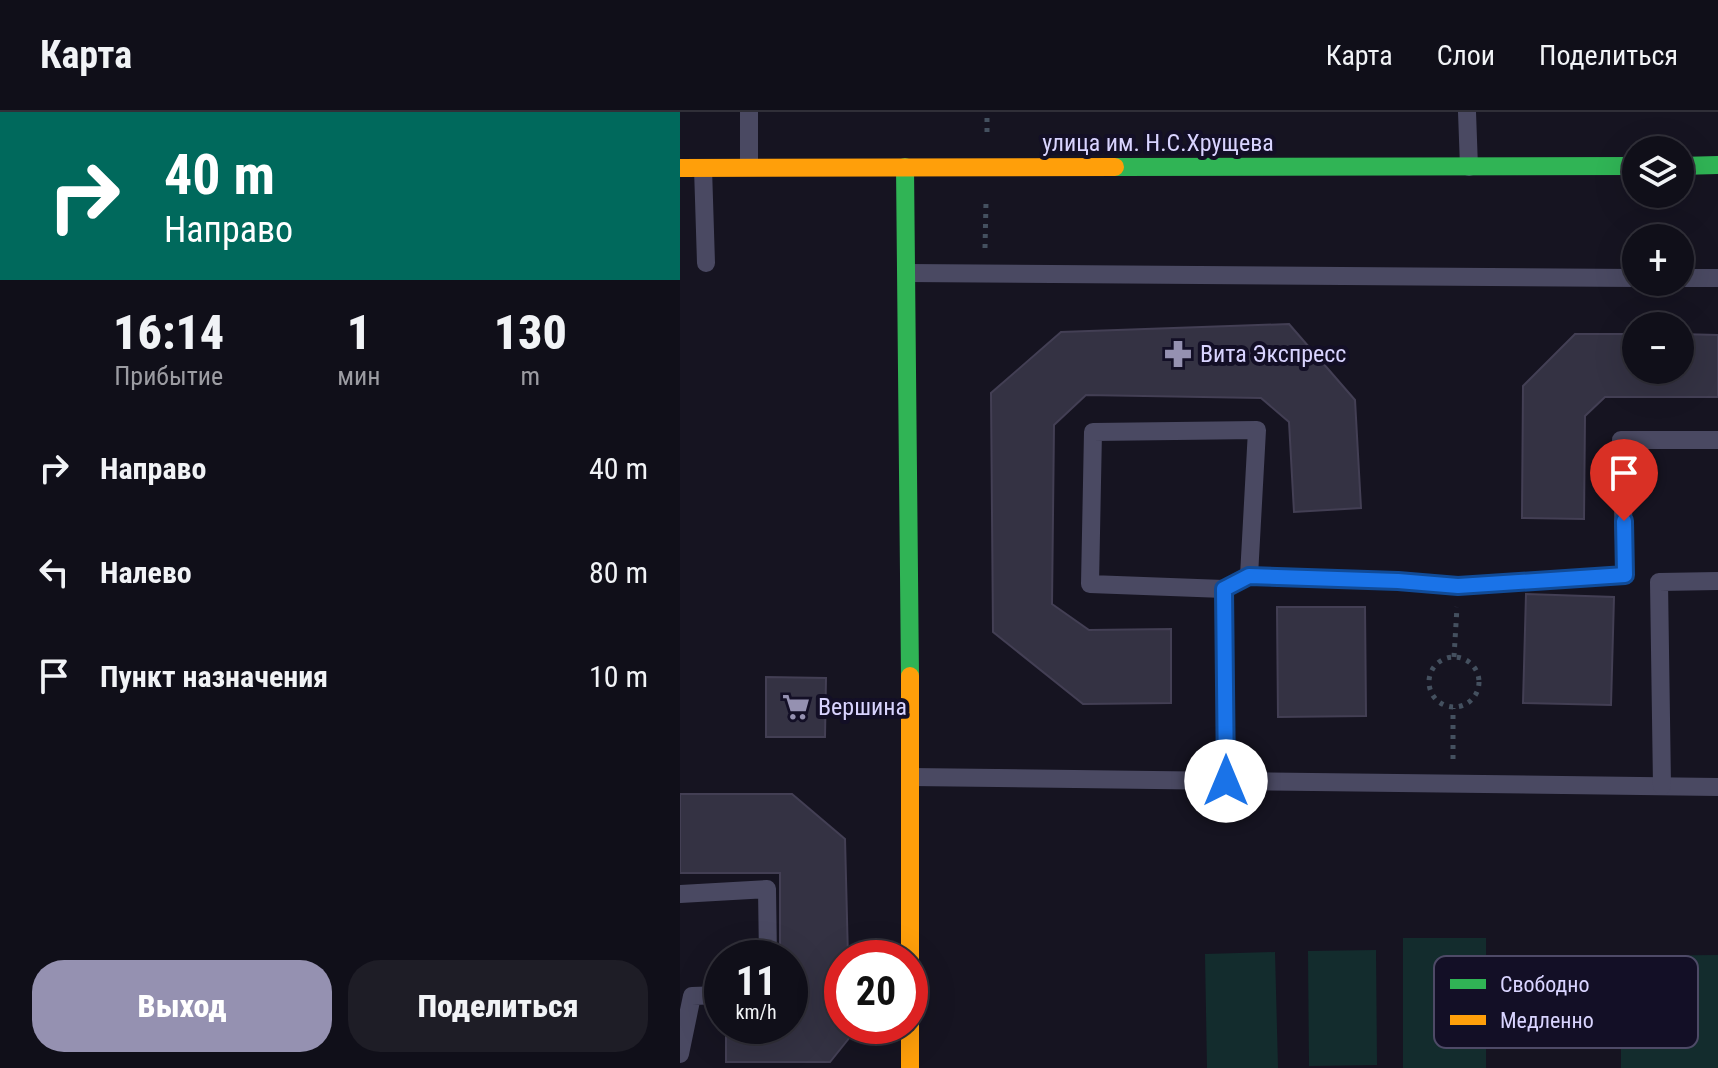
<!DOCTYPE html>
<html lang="ru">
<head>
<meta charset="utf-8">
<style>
  :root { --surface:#100f19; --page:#1e1d26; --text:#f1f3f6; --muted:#9c9ca2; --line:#302f38; --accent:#9591b1 }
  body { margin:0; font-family:"Roboto Condensed",sans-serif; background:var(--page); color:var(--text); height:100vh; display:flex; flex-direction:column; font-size:30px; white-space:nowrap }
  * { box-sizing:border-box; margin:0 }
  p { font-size:26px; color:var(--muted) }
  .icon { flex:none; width:44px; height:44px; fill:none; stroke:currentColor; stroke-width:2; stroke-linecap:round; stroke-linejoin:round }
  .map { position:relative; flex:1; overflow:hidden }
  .drawer { display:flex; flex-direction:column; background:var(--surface); width:680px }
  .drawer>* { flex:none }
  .banner { background:#00695c; color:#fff; overflow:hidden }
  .buttons { position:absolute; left:942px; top:24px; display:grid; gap:16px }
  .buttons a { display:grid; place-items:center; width:72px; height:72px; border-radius:50%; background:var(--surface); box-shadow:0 8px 32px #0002,0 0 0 2px var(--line); font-size:40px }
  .speed { position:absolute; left:24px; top:828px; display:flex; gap:16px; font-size:40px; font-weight:700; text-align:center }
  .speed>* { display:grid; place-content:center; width:104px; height:104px; border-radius:50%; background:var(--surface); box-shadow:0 8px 32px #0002,0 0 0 2px var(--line); line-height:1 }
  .speed small { font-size:20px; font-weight:400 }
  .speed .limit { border:12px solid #d22; background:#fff; color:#111 }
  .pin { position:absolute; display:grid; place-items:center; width:68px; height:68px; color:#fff; margin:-82px -34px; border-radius:50% 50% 50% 0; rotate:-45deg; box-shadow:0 0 8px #0007 }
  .pin .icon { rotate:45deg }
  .me { position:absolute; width:88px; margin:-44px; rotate:0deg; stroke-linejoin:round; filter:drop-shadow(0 0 6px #0008) }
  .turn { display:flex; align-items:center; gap:28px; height:168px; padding:0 32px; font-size:36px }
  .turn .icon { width:104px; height:104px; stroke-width:2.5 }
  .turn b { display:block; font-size:56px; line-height:68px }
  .eta { display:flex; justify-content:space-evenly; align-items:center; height:136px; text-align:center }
  .eta b { font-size:48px; font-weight:800; line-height:56px }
  .action { display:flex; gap:16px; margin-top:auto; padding:16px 32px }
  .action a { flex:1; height:92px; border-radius:32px; background:var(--accent); color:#fff; font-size:32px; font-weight:800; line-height:92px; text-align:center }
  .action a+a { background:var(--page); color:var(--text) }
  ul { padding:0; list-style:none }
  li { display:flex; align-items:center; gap:24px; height:104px; padding:0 32px }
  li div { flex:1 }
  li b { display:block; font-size:30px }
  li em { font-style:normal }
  header { display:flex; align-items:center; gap:48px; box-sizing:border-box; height:112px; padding:0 40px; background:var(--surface); border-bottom:2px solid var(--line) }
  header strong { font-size:38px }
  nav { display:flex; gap:44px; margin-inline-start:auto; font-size:28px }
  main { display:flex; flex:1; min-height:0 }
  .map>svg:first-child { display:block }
  .green { fill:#132c2d }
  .building { fill:#343243; stroke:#433f54; stroke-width:2 }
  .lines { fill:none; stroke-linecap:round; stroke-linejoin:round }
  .path { stroke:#44505f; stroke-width:5; stroke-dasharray:4 6; stroke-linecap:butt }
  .lane { stroke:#4a4962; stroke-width:18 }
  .fast { stroke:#30b455; stroke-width:18 }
  .slow { stroke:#ff9f0a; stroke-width:18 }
  .route-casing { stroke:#114b97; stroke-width:20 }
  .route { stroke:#1a73e8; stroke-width:14 }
  .labels { text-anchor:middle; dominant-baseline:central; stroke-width:8; stroke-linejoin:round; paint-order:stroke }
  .street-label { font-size:24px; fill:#d9d4ff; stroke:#130f26 }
  .poi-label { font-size:24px; fill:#d9d4ff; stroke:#130f26; text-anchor:start }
  .key { fill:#130f26; stroke:#4e4a67; stroke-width:2 }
  .key-label { font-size:22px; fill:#d9d4ff }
</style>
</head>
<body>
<header>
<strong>Карта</strong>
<nav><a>Карта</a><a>Слои</a><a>Поделиться</a></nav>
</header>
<main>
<section class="drawer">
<div class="banner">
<div class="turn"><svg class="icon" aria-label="right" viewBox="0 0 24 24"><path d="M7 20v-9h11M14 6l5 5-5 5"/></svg><div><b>40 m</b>Направо</div></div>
</div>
<div class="eta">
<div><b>16:14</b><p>Прибытие</p></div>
<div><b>1</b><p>мин</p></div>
<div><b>130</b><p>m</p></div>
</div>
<ul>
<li><svg class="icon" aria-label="right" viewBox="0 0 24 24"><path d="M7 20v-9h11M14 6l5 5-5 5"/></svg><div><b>Направо</b></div><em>40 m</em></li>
<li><svg class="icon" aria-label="left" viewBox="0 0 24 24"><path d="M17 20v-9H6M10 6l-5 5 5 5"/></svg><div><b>Налево</b></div><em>80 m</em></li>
<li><svg class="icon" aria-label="arrive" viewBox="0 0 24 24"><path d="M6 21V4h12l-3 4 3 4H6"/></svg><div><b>Пункт назначения</b></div><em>10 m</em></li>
</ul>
<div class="action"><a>Выход</a><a>Поделиться</a></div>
</section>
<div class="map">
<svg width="1038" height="956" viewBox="0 0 1038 956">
  <rect width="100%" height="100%" fill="#161421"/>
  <!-- green -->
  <g class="green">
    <rect x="723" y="826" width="83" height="130"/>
    <polygon points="696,838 697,953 629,954 628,839"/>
    <polygon points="595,840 598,956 527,956 525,842"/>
    <polygon points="1038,843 1038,956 941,956 941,844"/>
  </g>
  <!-- building -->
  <g class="building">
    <polygon points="609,212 675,288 681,396 614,400 609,310 581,286 406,283 374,313 372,492 409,518 491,517 491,591 403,592 313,520 311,281 381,220"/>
    <polygon points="895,222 956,222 956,258 1000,258 1000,222 1038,223 1038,285 925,285 905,304 904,407 842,406 843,274"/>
    <polygon points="846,482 934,485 931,593 843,591"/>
    <polygon points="597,495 685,495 686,604 598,605"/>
    <polygon points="86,565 146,566 145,625 86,625"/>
    <polygon points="0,682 112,682 165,727 168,846 162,846 162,914 169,914 170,925 150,950 46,950 46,914 110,914 110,846 100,846 100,761 0,761"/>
  </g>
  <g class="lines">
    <!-- path -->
    <g class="path">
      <polyline points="307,20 307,0"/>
      <polyline points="305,136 306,90"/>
      <circle cx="774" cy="570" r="25"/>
      <polyline points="774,545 777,495"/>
      <polyline points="773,647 773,596"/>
    </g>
    <!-- lane -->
    <g class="lane">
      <polyline points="69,0 69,54"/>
      <polyline points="787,0 789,55"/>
      <polyline points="23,56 26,151"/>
      <polyline points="227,161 956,166"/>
      <polyline points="1000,166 1038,166"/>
      <polyline points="231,665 1038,675"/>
      <polyline points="546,669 544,477 410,472 413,320 577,318 569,464 718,469 778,474 945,463 941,328 1038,328"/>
      <polyline points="982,674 979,470 1038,469"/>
      <polyline points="0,782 87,777 88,846"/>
      <polyline points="0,942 12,884 42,883"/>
    </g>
    <!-- fast -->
    <g class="fast">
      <polyline points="1000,54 1038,53"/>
      <polyline points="225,55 230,564"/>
      <polyline points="435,55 956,54"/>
    </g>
    <!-- slow -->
    <g class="slow">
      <polyline points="0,56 435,55"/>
      <polyline points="230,956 230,564"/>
    </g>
  </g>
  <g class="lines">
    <!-- route casing -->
    <g class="route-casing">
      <polyline id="route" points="546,669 544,477 569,464 718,469 778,474 945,463 944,409"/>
    </g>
    <!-- route -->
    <use href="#route" class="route"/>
  </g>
  <!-- icons -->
  <defs>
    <g id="pharmacy-bare" transform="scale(2.16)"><path d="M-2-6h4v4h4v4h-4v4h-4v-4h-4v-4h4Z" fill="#9591b1" stroke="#130f26" stroke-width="2.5" paint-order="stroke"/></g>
    <g id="supermarket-bare" transform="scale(2.16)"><path d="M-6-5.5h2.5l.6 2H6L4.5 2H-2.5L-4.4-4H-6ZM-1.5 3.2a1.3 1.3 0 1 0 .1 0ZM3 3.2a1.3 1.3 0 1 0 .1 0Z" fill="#9591b1" stroke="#130f26" stroke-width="2.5" paint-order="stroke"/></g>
  </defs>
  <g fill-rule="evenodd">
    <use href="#pharmacy-bare" x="498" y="242"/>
    <use href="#supermarket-bare" x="116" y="595"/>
  </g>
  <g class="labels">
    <!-- street labels -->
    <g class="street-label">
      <text x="478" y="31">улица им. Н.С.Хрущева</text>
    </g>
    <!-- poi labels -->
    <g class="poi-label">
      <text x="520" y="242">Вита Экспресс</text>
      <text x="138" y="595">Вершина</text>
    </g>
  </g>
  <!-- legend -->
  <rect x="754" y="844" width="264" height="92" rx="12" class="key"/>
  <rect x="770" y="867" width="36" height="10" fill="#30b455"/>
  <rect x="770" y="903" width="36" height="10" fill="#ff9f0a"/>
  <g class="key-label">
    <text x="820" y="880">Свободно</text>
    <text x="820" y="916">Медленно</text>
  </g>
</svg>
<div class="buttons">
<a><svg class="icon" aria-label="layers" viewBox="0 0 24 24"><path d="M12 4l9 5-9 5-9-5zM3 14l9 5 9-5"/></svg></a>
<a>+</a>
<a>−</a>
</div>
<div class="speed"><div>11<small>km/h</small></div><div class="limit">20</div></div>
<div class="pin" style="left:944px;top:409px;background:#d93025"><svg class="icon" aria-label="arrive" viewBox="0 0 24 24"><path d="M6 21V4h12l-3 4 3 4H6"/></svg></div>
<svg class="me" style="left:546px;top:669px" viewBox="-20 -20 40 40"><circle r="19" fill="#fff"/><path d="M0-13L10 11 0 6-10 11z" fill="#1a73e8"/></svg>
</div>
</main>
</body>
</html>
